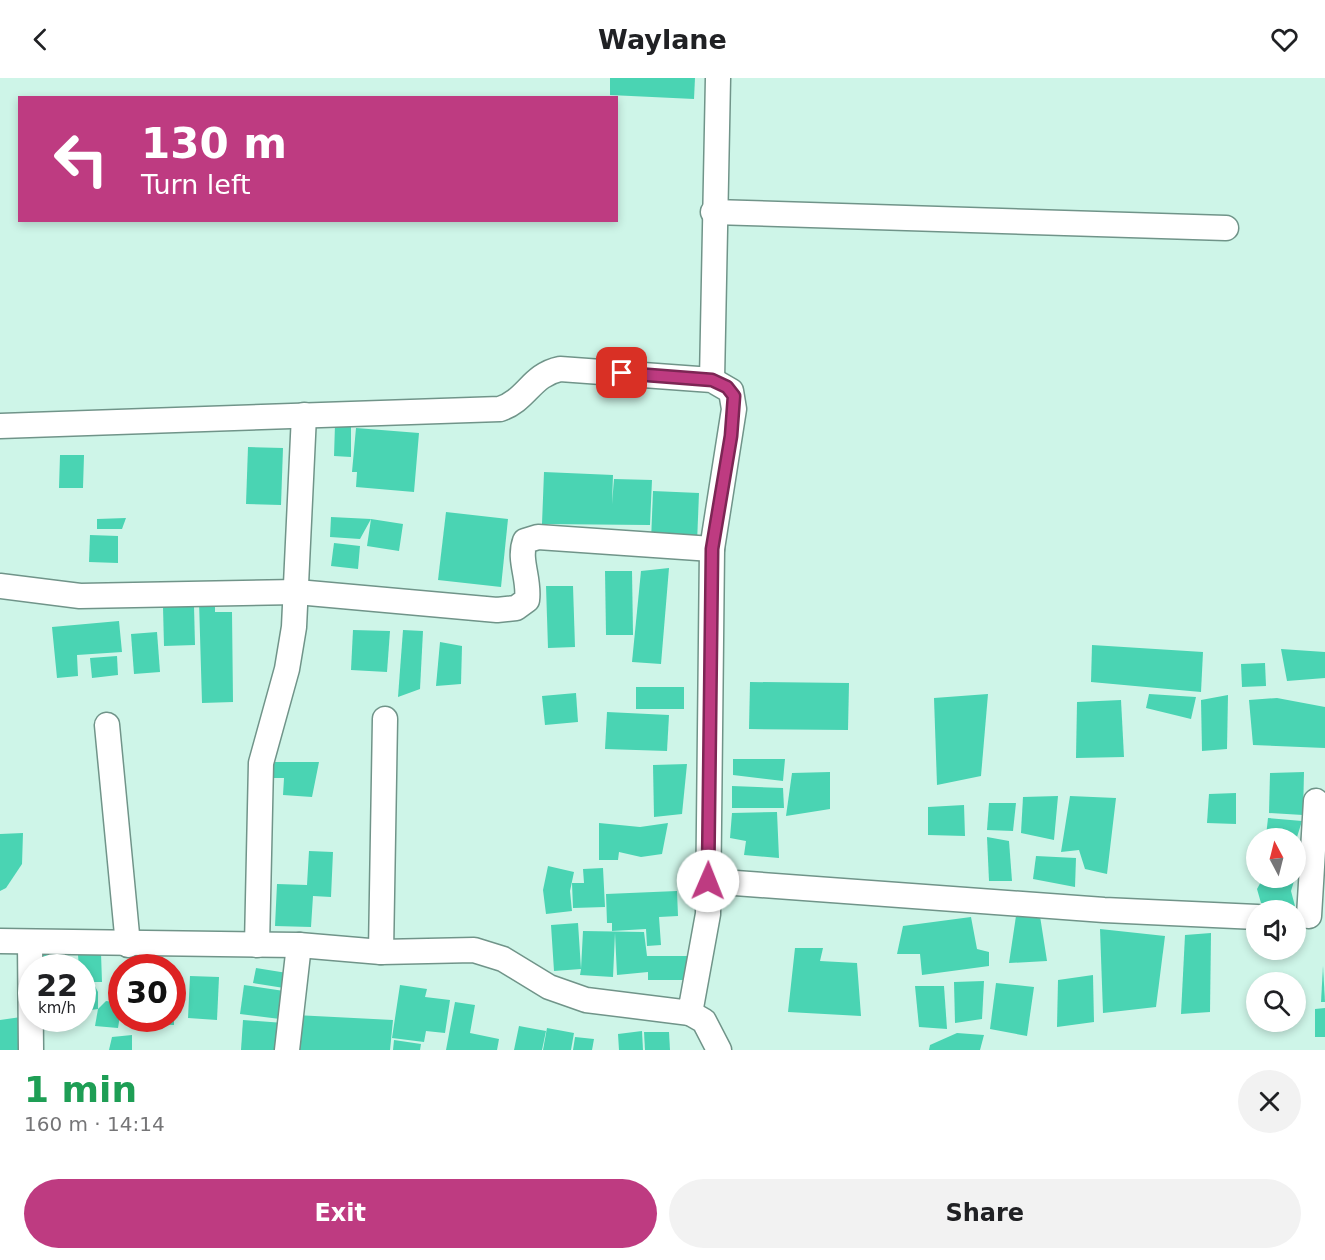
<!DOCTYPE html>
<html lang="en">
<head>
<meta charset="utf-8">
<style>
  :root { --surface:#fff; --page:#f2f2f2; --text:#202124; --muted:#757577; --accent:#be3b81 }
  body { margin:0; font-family:"DejaVu Sans",sans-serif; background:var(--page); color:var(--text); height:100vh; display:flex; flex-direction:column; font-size:22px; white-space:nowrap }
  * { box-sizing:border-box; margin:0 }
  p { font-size:20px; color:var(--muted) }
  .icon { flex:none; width:33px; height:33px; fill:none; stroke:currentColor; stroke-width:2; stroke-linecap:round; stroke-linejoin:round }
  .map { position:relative; height:972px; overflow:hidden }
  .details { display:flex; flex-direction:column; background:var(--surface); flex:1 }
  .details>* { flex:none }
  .top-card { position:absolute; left:18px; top:18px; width:600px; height:126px; border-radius:0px; box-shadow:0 3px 9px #0003; background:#be3b81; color:#fff; overflow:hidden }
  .needle { width:39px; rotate:353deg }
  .buttons { position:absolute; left:1246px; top:750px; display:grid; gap:12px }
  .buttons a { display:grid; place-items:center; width:60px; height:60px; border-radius:50%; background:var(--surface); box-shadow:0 3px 9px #0003; font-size:30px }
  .speed { position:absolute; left:18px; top:876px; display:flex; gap:12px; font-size:30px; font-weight:700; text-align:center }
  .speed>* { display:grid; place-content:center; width:78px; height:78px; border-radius:50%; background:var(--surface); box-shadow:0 3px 9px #0003; line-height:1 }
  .speed small { font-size:15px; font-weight:400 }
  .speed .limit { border:9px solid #d22; background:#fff; color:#111 }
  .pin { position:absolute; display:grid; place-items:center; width:51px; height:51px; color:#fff; margin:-26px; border-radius:12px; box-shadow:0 3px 9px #0006 }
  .me { position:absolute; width:66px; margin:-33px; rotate:1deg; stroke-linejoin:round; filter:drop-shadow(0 0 4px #0008) }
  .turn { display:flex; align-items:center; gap:21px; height:126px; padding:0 24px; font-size:27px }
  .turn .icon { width:78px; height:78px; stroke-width:2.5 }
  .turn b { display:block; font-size:42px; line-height:51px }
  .round { display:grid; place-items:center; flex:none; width:63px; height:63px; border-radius:32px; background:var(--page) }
  .headline { display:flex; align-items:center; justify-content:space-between; height:102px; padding:0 24px }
  h1 { font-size:36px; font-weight:700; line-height:45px; color:#1e9e55 }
  .primary-button { display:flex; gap:12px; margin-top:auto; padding:12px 24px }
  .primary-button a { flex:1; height:69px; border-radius:36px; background:var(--accent); color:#fff; font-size:24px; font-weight:700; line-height:69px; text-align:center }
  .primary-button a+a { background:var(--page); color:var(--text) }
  header { display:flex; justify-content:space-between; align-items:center; height:78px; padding:0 24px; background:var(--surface); font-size:27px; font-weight:700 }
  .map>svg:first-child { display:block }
  .building { fill:#4ad4b3 }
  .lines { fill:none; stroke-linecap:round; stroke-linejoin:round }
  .minor-casing { stroke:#709489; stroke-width:27 }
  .minor { stroke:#fff; stroke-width:24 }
  .route-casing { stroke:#7c2654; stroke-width:15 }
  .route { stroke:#be3b81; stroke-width:10 }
</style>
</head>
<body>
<header><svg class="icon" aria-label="back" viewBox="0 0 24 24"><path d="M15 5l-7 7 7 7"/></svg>Waylane<svg class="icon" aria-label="heart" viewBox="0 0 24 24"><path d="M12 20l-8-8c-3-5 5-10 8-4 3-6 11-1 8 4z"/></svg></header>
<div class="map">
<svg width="1325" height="972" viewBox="0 0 1325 972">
  <rect width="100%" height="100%" fill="#cef5e8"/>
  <!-- building -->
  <g class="building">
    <polygon points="610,0 695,0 694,21 610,17"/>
    <polygon points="335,346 351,346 351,379 334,378"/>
    <polygon points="356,350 419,355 414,414 356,409 357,394 352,394"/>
    <polygon points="248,369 283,370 281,427 246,426"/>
    <polygon points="60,377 84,377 83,410 59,410"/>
    <polygon points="544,394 613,397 612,426 614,401 652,402 650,447 542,446"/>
    <polygon points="653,413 699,415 697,465 651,463"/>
    <polygon points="446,434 508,441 501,509 438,502"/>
    <polygon points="331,439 371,441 403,446 399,473 367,468 371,441 360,461 330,459"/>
    <polygon points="126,440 122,451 97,451 97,441"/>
    <polygon points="90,457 118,458 118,485 89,484"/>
    <polygon points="334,465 360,468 358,491 331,488"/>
    <polygon points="669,490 661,586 632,584 641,493"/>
    <polygon points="605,493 632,493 633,557 606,557"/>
    <polygon points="546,508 573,508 575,569 548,570"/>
    <polygon points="215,522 215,534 232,534 233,624 202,625 199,523"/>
    <polygon points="194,528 195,567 164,568 163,529"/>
    <polygon points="119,543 122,574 77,577 78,598 57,600 52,549"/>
    <polygon points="353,552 390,553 387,594 351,592"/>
    <polygon points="403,552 423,553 420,611 398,619"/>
    <polygon points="157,554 160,594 134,596 131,556"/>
    <polygon points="440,564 462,568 461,606 436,608"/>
    <polygon points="1092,567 1203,574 1201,614 1091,604"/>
    <polygon points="1281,571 1325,574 1325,600 1287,603"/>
    <polygon points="117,578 118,597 92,600 90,580"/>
    <polygon points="1265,585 1266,608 1242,609 1241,586"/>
    <polygon points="750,604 849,605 848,652 749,651"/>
    <rect x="636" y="609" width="48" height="22"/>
    <polygon points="576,615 578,644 545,647 542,618"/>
    <polygon points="988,616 981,698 937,707 934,620"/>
    <polygon points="1149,616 1196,619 1191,641 1146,630"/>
    <polygon points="1228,617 1227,671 1202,673 1201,622"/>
    <polygon points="1277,620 1325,629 1325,670 1253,667 1249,622"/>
    <polygon points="1121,622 1124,679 1076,680 1077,624"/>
    <polygon points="607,634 669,637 667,673 605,671"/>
    <polygon points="733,681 785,681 783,703 733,697"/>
    <polygon points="267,684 319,684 312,719 283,717 284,700 265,700"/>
    <polygon points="687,686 682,736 654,739 653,687"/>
    <polygon points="830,694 830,731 786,738 792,695"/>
    <polygon points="1304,694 1303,737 1269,735 1270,695"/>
    <polygon points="732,708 783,710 784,730 732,730"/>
    <polygon points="1236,715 1236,746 1207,745 1209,716"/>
    <polygon points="1058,718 1054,762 1021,755 1023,719"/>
    <polygon points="1070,718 1116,720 1107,796 1085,791 1079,772 1061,774"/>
    <polygon points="989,725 1016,725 1013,753 987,752"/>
    <polygon points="964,727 965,758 928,757 928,729"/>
    <polygon points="777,734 779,780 744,777 746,763 730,760 732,735"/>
    <polygon points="1268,740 1302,743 1297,759 1266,758"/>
    <polygon points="599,745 640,749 668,745 662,776 641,779 619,774 618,782 599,782"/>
    <polygon points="23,755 22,786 6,810 0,813 0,756"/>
    <polygon points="987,759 1009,763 1012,803 989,803"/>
    <polygon points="309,773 333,774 331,819 313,818 311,849 275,848 277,806 307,807"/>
    <polygon points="1036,778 1076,780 1075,809 1033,801"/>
    <polygon points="548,788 574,794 570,813 572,833 546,836 543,812"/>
    <polygon points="603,790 605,829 573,830 572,805 584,805 583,791"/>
    <polygon points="1263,800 1295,800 1291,813 1295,828 1261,825 1257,811"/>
    <polygon points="677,813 678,838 659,839 661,867 647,868 646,851 612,853 612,845 607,845 606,816"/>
    <polygon points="1016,838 1040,838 1047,883 1009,885"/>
    <polygon points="971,839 977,871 989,874 989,888 922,897 920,876 897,876 903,848"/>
    <polygon points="578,845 581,891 583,853 644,854 647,878 687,878 688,902 648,902 648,894 617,897 615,855 613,899 580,897 581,891 554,893 551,847"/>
    <polygon points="1100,851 1165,858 1156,929 1103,935"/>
    <polygon points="1211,855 1210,934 1181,936 1185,857"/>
    <polygon points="795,870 823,870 820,883 857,885 861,938 788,934"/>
    <polygon points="66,873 66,890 35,890 35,876"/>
    <polygon points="101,875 102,904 93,904 98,914 98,931 83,933 82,905 93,904 82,904 82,890 79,890 78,877"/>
    <polygon points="1323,888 1325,924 1321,924"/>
    <polygon points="256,890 287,895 284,910 253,905"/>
    <polygon points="1093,897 1094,944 1057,949 1058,902"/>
    <polygon points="190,898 219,899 217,942 188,940"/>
    <polygon points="984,903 982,941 955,945 954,904"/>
    <polygon points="996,905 1034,909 1027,958 990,951"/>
    <polygon points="244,907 284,913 280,941 240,936"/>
    <polygon points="400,907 427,911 425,919 450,922 445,955 426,953 424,964 392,960"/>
    <polygon points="915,908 944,908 947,951 919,949"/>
    <polygon points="106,923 122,925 118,950 95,948 98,931"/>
    <polygon points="455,924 475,927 470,955 499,961 497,972 446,972"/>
    <polygon points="1325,930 1325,959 1315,959 1315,931"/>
    <polygon points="295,937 393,942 390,972 293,972"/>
    <polygon points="21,939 18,972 0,972 0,942"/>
    <polygon points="144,940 174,940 174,947 143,946"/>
    <polygon points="243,942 284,945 282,972 241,972"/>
    <polygon points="519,948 546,953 542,972 514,972"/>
    <polygon points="547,950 574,955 571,972 543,972"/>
    <polygon points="642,953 643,972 619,972 618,956"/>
    <polygon points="644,954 669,954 670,972 645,972"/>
    <polygon points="957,955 984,957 980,972 929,972 930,967"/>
    <polygon points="132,957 132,972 109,972 112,959"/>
    <polygon points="575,959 594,961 592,972 573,972"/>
    <polygon points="394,962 421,966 420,972 393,972"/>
  </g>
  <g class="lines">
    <!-- minor casing -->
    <g class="minor-casing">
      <g id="minor">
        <polyline points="713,134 1226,150"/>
        <polyline points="712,302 718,0"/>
        <path d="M0,348L500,331C527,322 531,297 560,291L712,302L731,313L734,331L712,471L708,836L690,935L586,922L549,909L503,881L474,872L381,874L299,867L0,863"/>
        <path d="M0,508L80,518L297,514L497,532L516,530L527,522C530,501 518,482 525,463L538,459L712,471"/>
        <polyline points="107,647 128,867"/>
        <polyline points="708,803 1104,832 1257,839"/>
        <polyline points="1309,838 1316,723"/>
        <polyline points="30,865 31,972"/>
        <polyline points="257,867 261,685 287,591 294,549 304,337"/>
        <polyline points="381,874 385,641"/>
        <polyline points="690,935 704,943 719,972"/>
        <polyline points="287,972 299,867"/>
      </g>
    </g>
    <!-- minor -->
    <use href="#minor" class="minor"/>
  </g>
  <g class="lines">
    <!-- route casing -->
    <g class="route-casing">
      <polyline id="route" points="622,295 712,302 727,309 734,318 731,358 712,471 708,803"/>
    </g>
    <!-- route -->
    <use href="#route" class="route"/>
  </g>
</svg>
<div class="buttons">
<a><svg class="needle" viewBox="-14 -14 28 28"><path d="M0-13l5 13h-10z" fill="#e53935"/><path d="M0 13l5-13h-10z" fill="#757577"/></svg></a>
<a><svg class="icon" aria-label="sound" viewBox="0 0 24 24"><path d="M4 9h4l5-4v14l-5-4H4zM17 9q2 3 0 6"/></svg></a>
<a><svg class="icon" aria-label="search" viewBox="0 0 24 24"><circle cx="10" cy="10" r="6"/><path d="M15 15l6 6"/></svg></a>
</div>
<div class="speed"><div>22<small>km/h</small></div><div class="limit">30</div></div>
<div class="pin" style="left:622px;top:295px;background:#d93025"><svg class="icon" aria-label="arrive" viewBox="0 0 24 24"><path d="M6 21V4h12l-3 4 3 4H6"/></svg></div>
<svg class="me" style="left:708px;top:803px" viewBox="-20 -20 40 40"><circle r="19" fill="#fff"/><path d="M0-13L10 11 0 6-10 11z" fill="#be3b81"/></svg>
<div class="top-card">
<div class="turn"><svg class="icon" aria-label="left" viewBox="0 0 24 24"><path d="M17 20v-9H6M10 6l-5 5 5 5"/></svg><div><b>130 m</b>Turn left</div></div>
</div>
</div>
<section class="details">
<div class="headline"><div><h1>1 min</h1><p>160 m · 14:14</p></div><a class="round"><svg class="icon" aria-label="close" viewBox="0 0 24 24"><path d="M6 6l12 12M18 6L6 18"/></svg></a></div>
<div class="primary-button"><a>Exit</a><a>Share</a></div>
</section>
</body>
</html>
